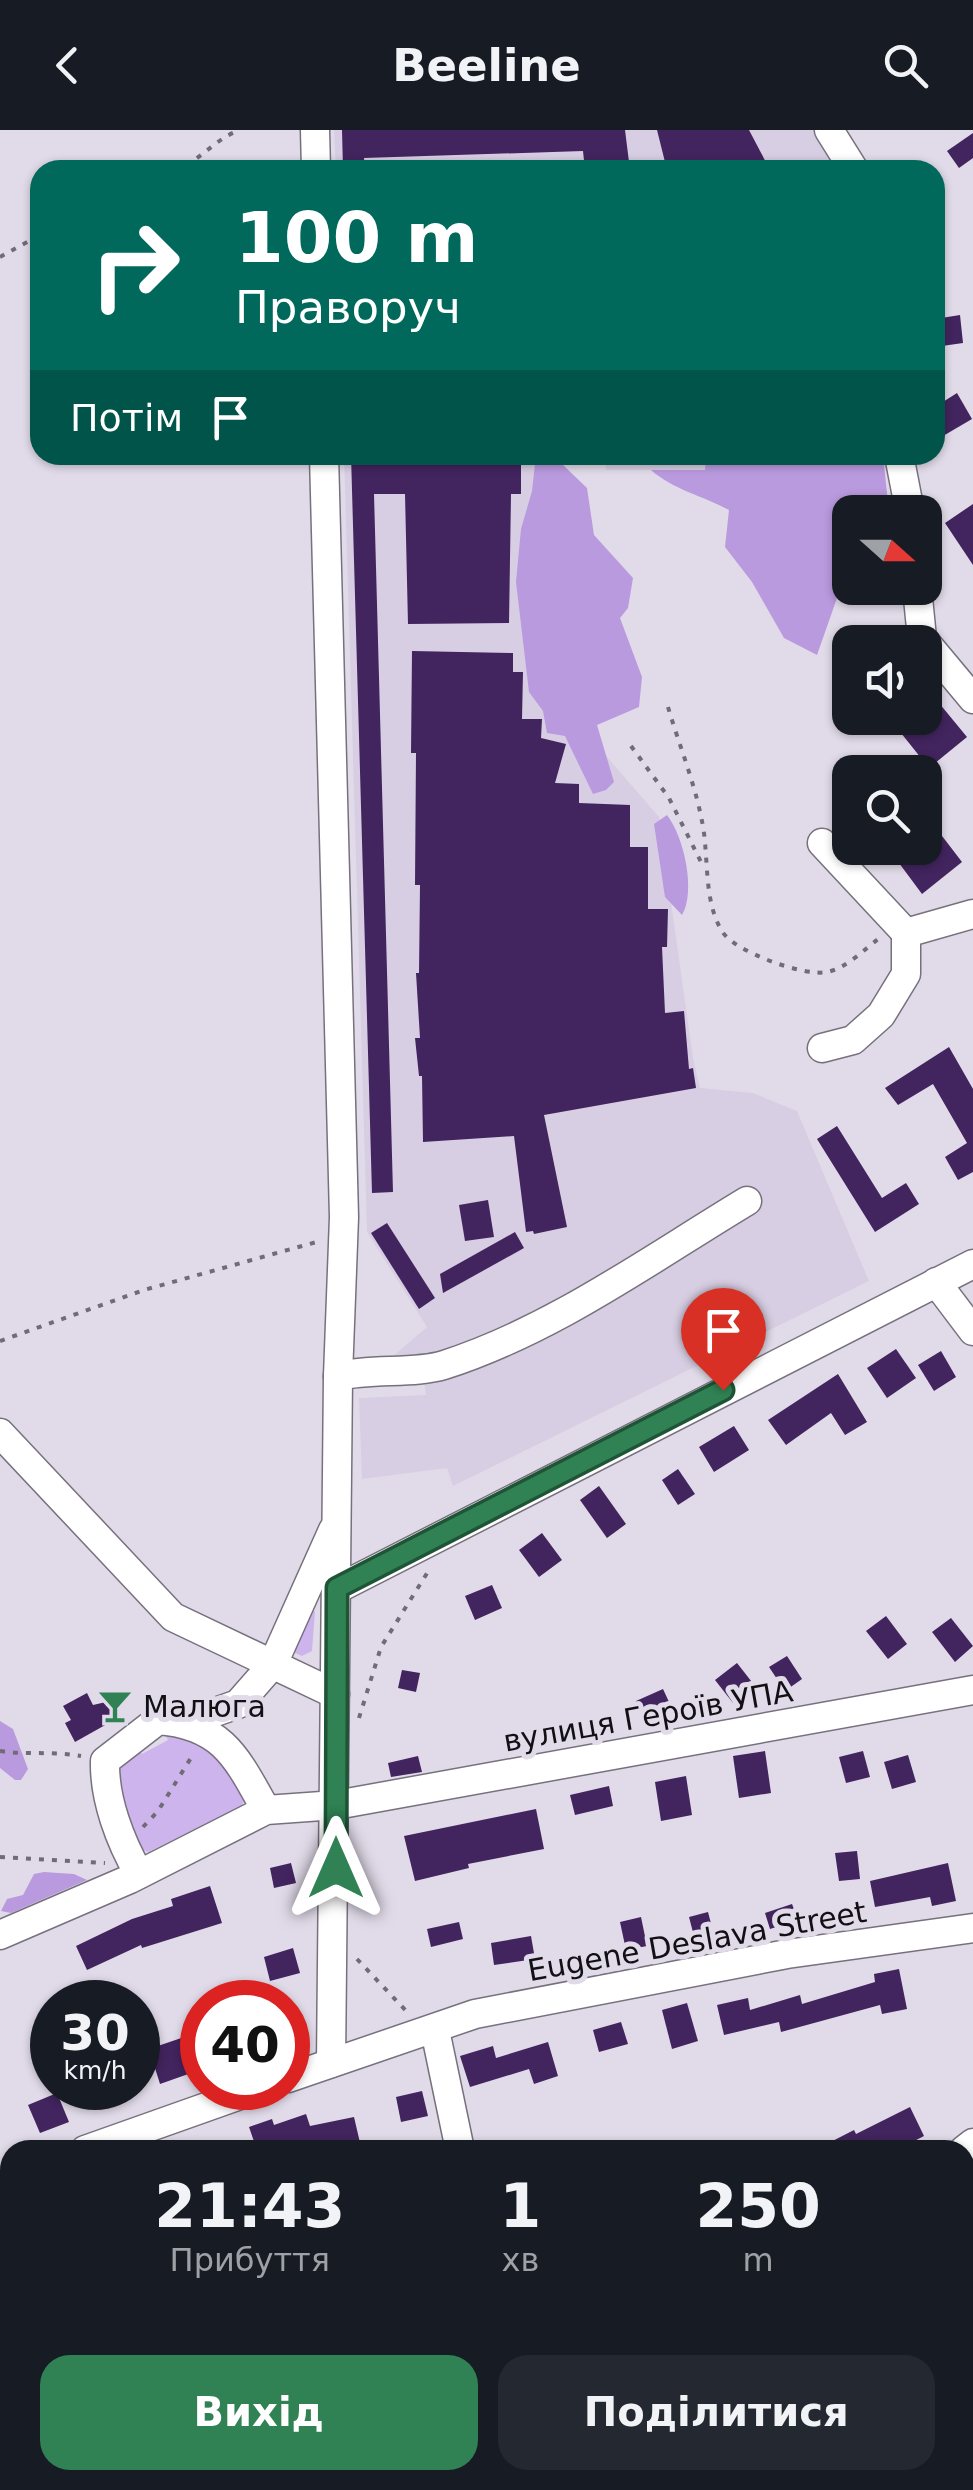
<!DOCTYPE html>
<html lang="uk">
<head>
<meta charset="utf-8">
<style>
  :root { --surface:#171b24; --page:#242831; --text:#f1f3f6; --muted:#9ea1a6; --accent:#308254 }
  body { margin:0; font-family:"DejaVu Sans",sans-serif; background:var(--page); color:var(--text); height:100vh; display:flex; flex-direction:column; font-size:38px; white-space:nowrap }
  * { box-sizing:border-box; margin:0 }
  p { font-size:32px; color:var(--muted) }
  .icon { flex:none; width:55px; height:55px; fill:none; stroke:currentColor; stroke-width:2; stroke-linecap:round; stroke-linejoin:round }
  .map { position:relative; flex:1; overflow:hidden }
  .details { position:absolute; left:0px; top:2010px; width:975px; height:350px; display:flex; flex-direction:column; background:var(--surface); border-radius:30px 30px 0 0; box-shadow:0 2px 8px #0004 }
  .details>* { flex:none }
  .banner { position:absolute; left:30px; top:30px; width:915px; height:305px; border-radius:30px; box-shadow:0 2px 8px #0004; background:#00695c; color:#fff; overflow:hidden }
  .needle { width:65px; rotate:111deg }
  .fabs { position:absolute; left:832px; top:365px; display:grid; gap:20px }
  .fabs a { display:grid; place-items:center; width:110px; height:110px; border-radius:20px; background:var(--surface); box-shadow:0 2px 8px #0004; font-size:50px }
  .speed { position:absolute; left:30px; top:1850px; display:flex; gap:20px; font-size:50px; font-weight:700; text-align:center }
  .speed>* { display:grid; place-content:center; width:130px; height:130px; border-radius:50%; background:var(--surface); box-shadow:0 2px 8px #0004; line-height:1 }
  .speed small { font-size:25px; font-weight:400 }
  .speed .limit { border:15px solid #d22; background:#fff; color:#111 }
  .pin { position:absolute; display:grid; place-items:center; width:85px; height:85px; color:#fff; margin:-102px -42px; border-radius:50% 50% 50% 0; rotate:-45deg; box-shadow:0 0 10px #0007 }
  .pin .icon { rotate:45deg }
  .me { position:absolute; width:110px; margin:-55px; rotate:0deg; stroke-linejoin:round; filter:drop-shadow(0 0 8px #0008) }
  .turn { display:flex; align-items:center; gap:35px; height:210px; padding:0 40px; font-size:45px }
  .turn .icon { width:130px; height:130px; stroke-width:2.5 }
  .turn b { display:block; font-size:70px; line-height:85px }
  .then { display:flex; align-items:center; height:95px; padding:0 40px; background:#0003; gap:20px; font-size:38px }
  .eta { display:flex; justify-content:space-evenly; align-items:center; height:170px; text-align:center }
  .eta b { font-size:60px; font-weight:700; line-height:70px }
  .primary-button { display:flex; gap:20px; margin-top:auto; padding:20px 40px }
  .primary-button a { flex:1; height:115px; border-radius:30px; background:var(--accent); color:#fff; font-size:40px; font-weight:700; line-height:115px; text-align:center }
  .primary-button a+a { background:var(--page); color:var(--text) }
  header { display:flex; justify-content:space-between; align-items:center; height:130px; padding:0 40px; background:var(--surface); font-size:45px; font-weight:700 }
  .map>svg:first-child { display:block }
  .built { fill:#d8cee3 }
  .green { fill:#ceb4ed }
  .forest { fill:#ba9ade }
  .building { fill:#42245e }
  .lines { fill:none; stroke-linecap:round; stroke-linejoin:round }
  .minor-casing { stroke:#77717e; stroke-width:31 }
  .path { stroke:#706c75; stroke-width:4; stroke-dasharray:5 8; stroke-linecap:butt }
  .minor { stroke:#fff; stroke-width:28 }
  .route-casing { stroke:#1f5437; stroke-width:25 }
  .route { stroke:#308254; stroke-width:18 }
  .labels { text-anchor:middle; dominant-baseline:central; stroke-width:10; stroke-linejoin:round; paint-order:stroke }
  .poi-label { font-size:30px; fill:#121015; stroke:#e1dbe9; text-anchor:start }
  .street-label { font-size:30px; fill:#121015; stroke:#e1dbe9 }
</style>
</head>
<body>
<header><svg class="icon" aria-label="back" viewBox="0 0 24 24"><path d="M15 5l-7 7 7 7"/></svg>Beeline<svg class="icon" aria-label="search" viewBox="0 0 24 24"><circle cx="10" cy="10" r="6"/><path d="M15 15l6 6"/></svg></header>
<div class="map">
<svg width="973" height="2360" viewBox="0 0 973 2360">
  <rect width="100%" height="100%" fill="#e1dbe9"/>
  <!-- built -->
  <g class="built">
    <polygon points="334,0 844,0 866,40 336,40"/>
    <polygon points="344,325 553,325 545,555 659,687 693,928 700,958 753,963 797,981 869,1151 453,1356 447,1338 362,1349 359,1268 426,1265 421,1229 392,1227 427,1197 367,1102"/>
    <polygon points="605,325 706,325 706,340 606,340"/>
    <polygon points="973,2165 973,2360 557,2360 567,2350 965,2350 965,2171"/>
  </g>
  <!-- green -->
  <g class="green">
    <polygon points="315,1481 312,1521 302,1526 291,1521 304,1484"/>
    <polygon points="171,1601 211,1616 246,1665 242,1676 148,1722 135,1717 99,1642 139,1619 142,1624 168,1610 165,1604"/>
    <polygon points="973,2273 973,2348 965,2337 965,2279"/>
  </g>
  <!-- forest -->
  <g class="forest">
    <polygon points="536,325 563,325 562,334 587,358 594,405 633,448 628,478 620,488 642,547 639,577 597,595 614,652 606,660 593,664 565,606 547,603 543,581 529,562 516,452 521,399 532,361"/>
    <path d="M706,325H883L889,382H850V447L843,451L817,525L784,508L752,452L725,417L729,380C703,366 672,359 651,340H705Z"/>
    <path d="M667,685C684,707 696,761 682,785L665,767L654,694Z"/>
    <polygon points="0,1591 13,1599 28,1639 21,1650 15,1650 0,1638"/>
    <polygon points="44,1742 74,1744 87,1750 11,1783 1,1781 7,1769 23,1765 34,1744"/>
  </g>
  <!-- building -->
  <g class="building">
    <polygon points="342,0 625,0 630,40 585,40 583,21 364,28 365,40 343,40"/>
    <polygon points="657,0 749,0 770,40 667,40"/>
    <polygon points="973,3 973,28 959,38 947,21"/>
    <polygon points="960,185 963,213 935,217 935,189"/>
    <polygon points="957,263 972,289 943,306 935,293 935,277"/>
    <polygon points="351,325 521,326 521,364 511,364 509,493 408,494 405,364 374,364 393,1062 372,1063"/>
    <polygon points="973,374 973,435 945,393"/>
    <polygon points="412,521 513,523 513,542 523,542 522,589 542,589 541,608 566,614 555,653 579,654 579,673 630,675 630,717 648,717 648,779 668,779 667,817 662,817 665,883 684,881 689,939 693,938 696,958 544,985 567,1097 534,1104 533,1101 526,1102 514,1006 423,1012 422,946 419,946 415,908 420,908 416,843 419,843 420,755 415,755 416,623 411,623"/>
    <polygon points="939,573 967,607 929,638 901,603 920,588 925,588 925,584"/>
    <polygon points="939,702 962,732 922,764 899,733 919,718 925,718 925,713"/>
    <polygon points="949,917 973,959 973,1042 958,1050 945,1027 967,1013 933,954 898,975 885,958"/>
    <polygon points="837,996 882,1068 906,1053 919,1074 875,1102 817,1009"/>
    <polygon points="488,1070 494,1107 465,1111 459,1075"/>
    <polygon points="387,1093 435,1168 419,1179 371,1103"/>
    <polygon points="515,1102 524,1118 443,1163 440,1144"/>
    <polygon points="896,1219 916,1248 887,1268 867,1238"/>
    <polygon points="941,1221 956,1247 934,1261 918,1235"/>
    <polygon points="838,1244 867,1292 845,1305 831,1283 786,1315 768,1290"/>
    <polygon points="734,1296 749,1320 714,1342 699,1317"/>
    <polygon points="678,1339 695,1364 678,1375 662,1350"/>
    <polygon points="599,1356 626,1394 607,1408 580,1370"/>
    <polygon points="542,1403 562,1430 539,1447 519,1420"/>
    <polygon points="492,1455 502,1478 475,1490 465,1466"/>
    <polygon points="886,1486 907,1514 888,1529 866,1501"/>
    <polygon points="951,1488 973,1516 955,1532 932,1502"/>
    <polygon points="787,1526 802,1549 785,1561 769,1537"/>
    <polygon points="737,1533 755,1556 733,1573 715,1550"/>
    <polygon points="402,1540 420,1543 416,1562 398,1558"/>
    <polygon points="663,1559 675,1585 649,1597 636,1571"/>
    <polygon points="87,1563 93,1575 106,1572 116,1589 75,1612 65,1593 71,1590 63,1576"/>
    <polygon points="765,1621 771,1663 739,1668 733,1626"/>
    <polygon points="863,1621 870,1647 846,1653 839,1627"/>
    <polygon points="908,1625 916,1652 892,1659 884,1632"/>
    <polygon points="418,1626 422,1642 391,1647 388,1633"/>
    <polygon points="686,1646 692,1685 661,1691 655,1652"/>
    <polygon points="609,1656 613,1676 575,1685 570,1665"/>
    <polygon points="536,1679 544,1719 468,1734 469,1738 415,1751 404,1706"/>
    <polygon points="857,1721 860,1749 839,1751 835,1723"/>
    <polygon points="291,1733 296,1753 274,1758 270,1738"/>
    <polygon points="948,1733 956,1771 932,1776 930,1767 875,1777 870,1751"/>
    <polygon points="210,1756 222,1793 142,1818 141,1815 87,1840 76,1816 132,1789 173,1776 171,1769"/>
    <polygon points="792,1774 798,1790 770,1799 765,1783"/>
    <polygon points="708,1782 714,1805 695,1810 689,1787"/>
    <polygon points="641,1787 647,1816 626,1820 620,1792"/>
    <polygon points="459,1792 463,1809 431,1817 427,1799"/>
    <polygon points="531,1806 535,1829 494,1835 491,1813"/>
    <polygon points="293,1818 300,1843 270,1851 264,1827"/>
    <polygon points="899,1839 907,1879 882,1884 880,1875 781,1902 779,1892 724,1905 717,1875 748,1868 750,1880 800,1865 802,1874 875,1852 874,1844"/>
    <polygon points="687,1873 698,1911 672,1919 662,1880"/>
    <polygon points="621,1892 628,1914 599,1922 593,1900"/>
    <polygon points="196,1903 202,1920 189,1924 194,1942 160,1954 149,1919"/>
    <polygon points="548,1912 558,1946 534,1954 529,1939 470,1957 460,1926 493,1916 496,1928"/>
    <polygon points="422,1961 428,1986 401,1992 396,1967"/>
    <polygon points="57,1963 69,1992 40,2003 28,1975"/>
    <polygon points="910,1977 924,2006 897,2020 815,2020 854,2000 856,2004"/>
    <polygon points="306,1984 310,1996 354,1987 361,2017 331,2020 330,2013 308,2020 257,2020 249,1997 272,1989 274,1995"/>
  </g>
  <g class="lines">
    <!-- minor casing -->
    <g class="minor-casing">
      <g id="minor">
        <polyline points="315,0 316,40"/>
        <polyline points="829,0 854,40"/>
        <polyline points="324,325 344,1087 338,1246 331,1933"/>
        <polyline points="899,325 910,382"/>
        <polyline points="917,458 922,508 973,569"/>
        <polyline points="822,713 906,803"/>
        <polyline points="822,918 853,910 881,885 906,844 906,803 973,784"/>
        <polyline points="936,1152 973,1201"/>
        <path d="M338,1246C372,1238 415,1244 444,1235C553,1200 649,1130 747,1071"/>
        <polyline points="0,1303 173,1487 335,1564"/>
        <polyline points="337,1459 973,1134"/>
        <polyline points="187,1592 238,1574 273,1534 333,1400"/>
        <path d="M139,1744C120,1711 104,1669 105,1631L158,1590C223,1595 237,1628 266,1680"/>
        <polyline points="0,1805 130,1749 266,1680 336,1675 973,1560"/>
        <polyline points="435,1900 460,2020"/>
        <polyline points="288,1948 475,1884 787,1824 973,1798"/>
        <polyline points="85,2020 260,1958"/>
        <polyline points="964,2020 973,2013"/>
        <polyline points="0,2053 10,2049"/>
        <polyline points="0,2250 10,2273"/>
        <polyline points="256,2350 257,2360"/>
        <polyline points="507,2350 516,2360"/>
        <polyline points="549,2360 558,2350"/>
        <polyline points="650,2360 666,2350"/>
      </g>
    </g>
    <!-- path -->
    <g class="path">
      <path d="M174,40C200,32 214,9 240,0"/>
      <polyline points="0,127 40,105"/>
      <path d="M668,577C680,618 698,661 704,703C708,734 705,774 722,801C733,821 804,847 827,842C845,839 864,820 878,809"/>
      <polyline points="631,616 669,668 703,736"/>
      <polyline points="0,1211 144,1160 320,1111"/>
      <polyline points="359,1588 381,1517 429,1440"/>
      <path d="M0,1621C27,1625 53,1621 81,1626"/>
      <polyline points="143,1697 158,1681 194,1623"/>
      <polyline points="0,1727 105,1733"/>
      <polyline points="357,1829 409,1884"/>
    </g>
    <!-- minor -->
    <use href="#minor" class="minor"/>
  </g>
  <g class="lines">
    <!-- route casing -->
    <g class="route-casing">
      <polyline id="route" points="336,1738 337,1458 723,1260"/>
    </g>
    <!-- route -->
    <use href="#route" class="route"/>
  </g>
  <!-- icons -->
  <defs>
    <g id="bar-bare" transform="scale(2.7)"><path d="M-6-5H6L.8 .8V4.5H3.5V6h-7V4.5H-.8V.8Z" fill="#308254" stroke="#e1dbe9" stroke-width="2.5" paint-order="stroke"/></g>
  </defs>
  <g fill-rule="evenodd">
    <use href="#bar-bare" x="115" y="1576"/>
  </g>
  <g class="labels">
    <!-- poi labels -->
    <g class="poi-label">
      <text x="143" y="1576">Малюга</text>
    </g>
    <!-- street labels -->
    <g class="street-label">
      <text transform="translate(648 1586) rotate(-10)">вулиця Героїв УПА</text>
      <text transform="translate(697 1811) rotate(-10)">Eugene Deslava Street</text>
    </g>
  </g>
</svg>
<div class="fabs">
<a><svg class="needle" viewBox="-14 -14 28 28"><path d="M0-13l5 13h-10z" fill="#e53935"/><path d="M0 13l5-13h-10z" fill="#9ea1a6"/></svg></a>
<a><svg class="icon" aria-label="sound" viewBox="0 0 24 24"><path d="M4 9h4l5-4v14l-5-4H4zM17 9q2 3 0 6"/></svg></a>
<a><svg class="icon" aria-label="search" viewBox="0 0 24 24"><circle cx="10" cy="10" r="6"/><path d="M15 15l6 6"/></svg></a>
</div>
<div class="speed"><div>30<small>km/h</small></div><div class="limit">40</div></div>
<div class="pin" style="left:723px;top:1260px;background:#d93025"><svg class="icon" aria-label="arrive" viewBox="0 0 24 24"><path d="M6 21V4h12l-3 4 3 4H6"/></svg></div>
<svg class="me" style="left:336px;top:1738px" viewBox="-20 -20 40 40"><path d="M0-17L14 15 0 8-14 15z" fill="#308254" stroke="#fff" stroke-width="4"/></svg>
<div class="banner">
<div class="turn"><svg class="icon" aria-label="right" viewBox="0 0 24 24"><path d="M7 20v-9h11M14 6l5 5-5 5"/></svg><div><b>100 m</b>Праворуч</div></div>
<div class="then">Потім<svg class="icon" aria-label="arrive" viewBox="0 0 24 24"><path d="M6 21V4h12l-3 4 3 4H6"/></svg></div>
</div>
<section class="details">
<div class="eta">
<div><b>21:43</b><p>Прибуття</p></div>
<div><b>1</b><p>хв</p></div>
<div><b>250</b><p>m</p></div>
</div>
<div class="primary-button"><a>Вихід</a><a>Поділитися</a></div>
</section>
</div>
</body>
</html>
